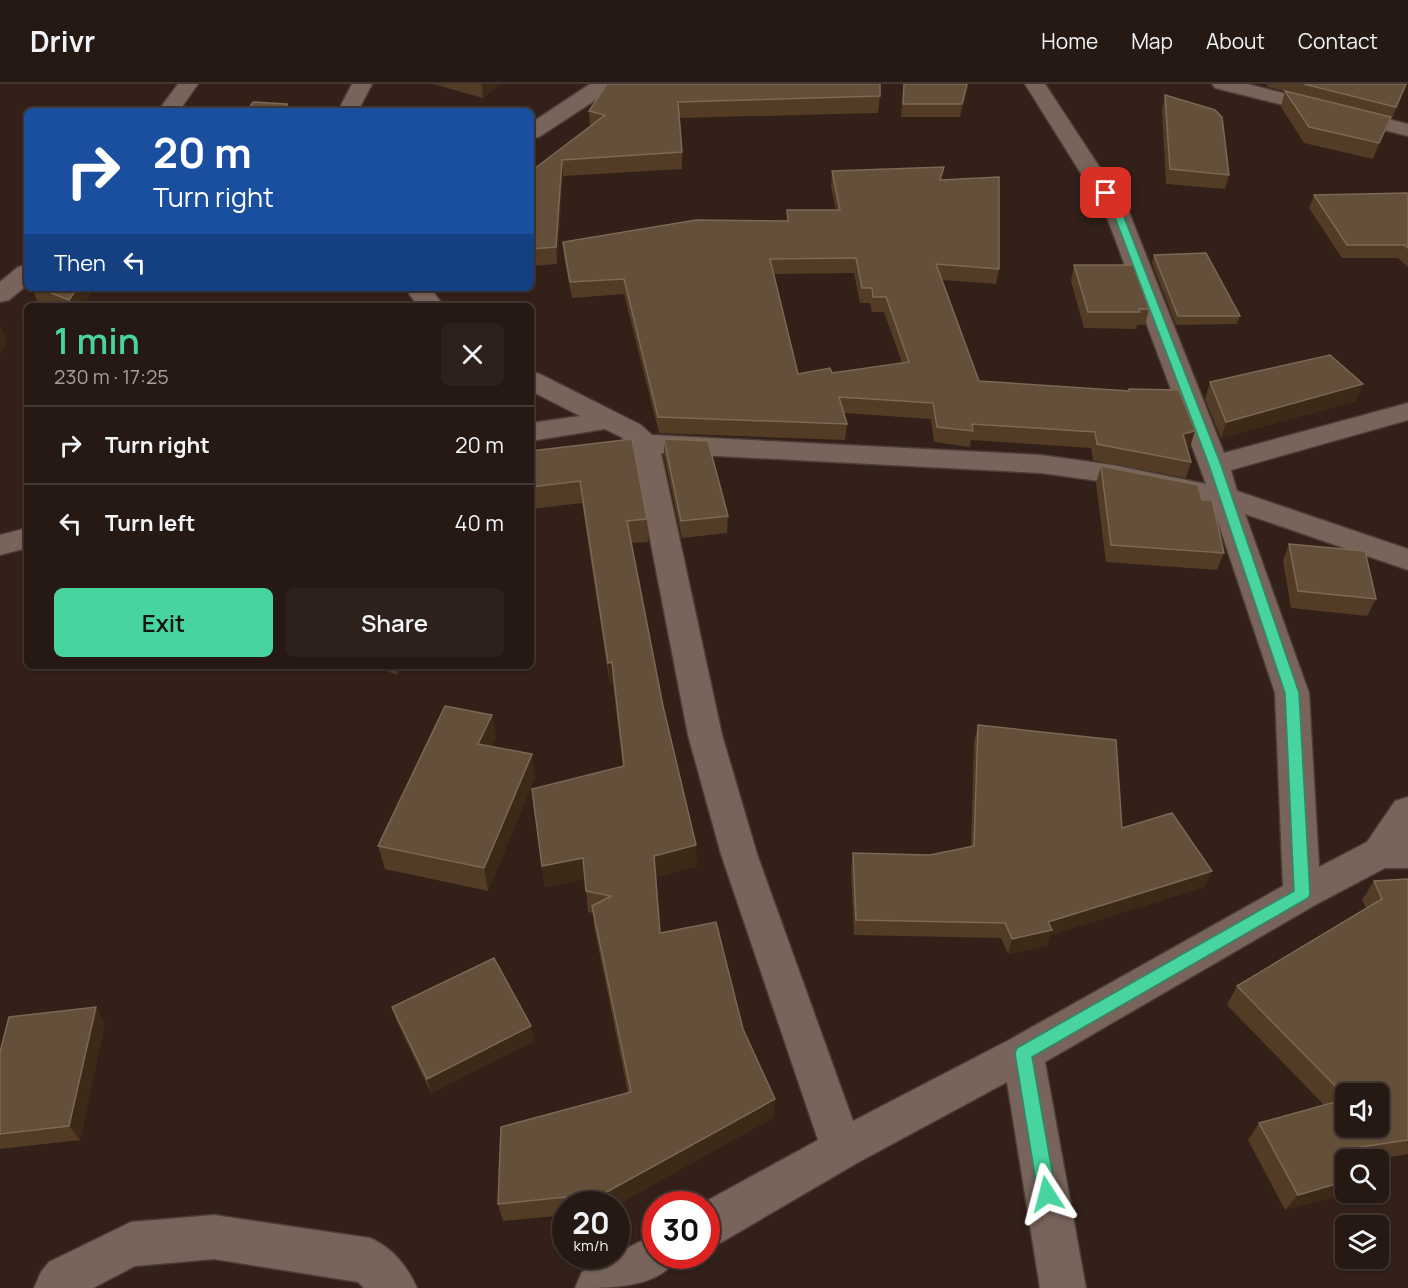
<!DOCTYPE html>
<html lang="en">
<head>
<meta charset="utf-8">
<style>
  :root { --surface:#261813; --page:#2e211c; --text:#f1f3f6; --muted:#a4a0a0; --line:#423733; --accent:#47d49e }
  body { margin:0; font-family:Manrope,sans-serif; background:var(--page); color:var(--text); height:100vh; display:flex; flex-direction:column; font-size:22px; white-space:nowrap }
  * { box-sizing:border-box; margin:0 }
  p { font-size:20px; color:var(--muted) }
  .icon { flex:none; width:33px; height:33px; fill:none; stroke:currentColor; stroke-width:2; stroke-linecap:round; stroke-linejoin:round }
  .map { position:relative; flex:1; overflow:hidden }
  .side { position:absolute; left:24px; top:219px; width:510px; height:366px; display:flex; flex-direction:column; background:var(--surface); border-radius:9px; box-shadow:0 2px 4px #0004,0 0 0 2px var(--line) }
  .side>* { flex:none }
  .banner { position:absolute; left:24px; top:24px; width:510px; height:183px; border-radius:9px; box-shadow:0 2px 4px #0004,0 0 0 2px var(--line); background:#1a4fa0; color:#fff; overflow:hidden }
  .buttons { position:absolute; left:1335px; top:999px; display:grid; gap:12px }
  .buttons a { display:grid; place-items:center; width:54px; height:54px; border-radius:9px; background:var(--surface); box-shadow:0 2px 4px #0004,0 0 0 2px var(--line); font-size:30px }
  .speed { position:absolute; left:552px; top:1107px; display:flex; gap:12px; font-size:30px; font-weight:700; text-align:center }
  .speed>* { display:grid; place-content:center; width:78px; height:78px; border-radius:50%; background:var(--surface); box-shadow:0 2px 4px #0004,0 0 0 2px var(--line); line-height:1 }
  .speed small { font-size:15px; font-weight:400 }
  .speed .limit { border:9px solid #d22; background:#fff; color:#111 }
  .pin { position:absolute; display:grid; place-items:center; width:51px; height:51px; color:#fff; margin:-26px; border-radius:12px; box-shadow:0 3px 9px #0006 }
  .me { position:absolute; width:66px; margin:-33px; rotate:351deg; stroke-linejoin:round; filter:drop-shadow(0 0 4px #0008) }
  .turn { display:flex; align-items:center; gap:21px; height:126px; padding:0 30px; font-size:27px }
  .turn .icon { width:78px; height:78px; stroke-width:2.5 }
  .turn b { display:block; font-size:42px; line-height:51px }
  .then { display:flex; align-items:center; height:57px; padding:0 30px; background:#0003; gap:12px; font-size:22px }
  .round { display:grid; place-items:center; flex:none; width:63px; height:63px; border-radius:9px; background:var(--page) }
  .headline { display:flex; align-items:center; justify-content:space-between; height:102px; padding:0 30px }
  h1 { font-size:36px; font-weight:600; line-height:45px; color:var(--accent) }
  .cta { display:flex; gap:12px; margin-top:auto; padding:12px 30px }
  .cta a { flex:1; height:69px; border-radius:9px; background:var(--accent); color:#111; font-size:24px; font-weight:600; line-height:69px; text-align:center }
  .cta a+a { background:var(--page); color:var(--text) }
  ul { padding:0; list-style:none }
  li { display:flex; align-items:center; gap:18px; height:78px; padding:0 30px; border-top:2px solid var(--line) }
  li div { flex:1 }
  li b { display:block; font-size:22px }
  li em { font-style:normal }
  header { display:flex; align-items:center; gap:36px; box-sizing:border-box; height:84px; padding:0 30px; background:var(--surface); border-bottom:2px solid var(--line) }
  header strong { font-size:28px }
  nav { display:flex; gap:33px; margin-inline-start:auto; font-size:21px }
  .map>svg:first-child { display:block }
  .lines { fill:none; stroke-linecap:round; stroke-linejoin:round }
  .minor-casing { stroke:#4a3c36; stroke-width:3 }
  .minor { fill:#78645a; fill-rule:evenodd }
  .wall { fill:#523c25; fill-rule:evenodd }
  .shaded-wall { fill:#3d2917 }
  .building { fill:#644f3a; stroke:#7b6855; stroke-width:1.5; fill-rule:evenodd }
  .route { fill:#47d49e; stroke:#2e8a67; stroke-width:1.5 }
</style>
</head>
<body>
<header>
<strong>Drivr</strong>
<nav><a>Home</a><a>Map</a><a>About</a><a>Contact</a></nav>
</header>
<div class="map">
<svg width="1408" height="1204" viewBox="0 0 1408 1204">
  <rect width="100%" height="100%" fill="#322019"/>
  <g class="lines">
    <!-- minor casing -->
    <g class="minor-casing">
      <g id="minor">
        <polygon points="178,0 198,0 179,27 158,27"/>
        <polygon points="352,0 372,0 358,27 338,27"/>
        <polygon points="590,0 612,0 597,15 539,53 531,54 531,39"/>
        <path d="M1025,0H1045L1129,128L1224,369L1408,319V336L1231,386L1237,407L1408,465V486L1245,430L1309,609L1319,783L1367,758L1395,717L1408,713V784H1385L1315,821L1045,978L1086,1204H1040L1007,998L857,1079L722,1158L706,1164V1120H701L818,1056L721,770L688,651L632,362L621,353L605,345L531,357V339L580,332L531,307V288L540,290L641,341L652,351L1041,371L1113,381L1206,400L1105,128ZM661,369L1041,389L1113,399L1212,420L1275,609L1283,802L1009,956L853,1037L757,770L722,651Z"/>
        <polygon points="1212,0 1247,0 1408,40 1408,52 1215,4"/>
        <polygon points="27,181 27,201 9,216 0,218 0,198 18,183"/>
        <polygon points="405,204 430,204 444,222 418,222"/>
        <polygon points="27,444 27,464 0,471 0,451"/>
        <path d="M214,1131L370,1154C393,1164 407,1182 417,1204H364L358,1198L214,1175L135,1182L93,1204H34L41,1188L49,1178L131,1138Z"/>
        <path d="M656,1149V1172H678C661,1204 613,1204 575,1204L582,1188Z"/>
      </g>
    </g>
    <!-- minor -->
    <use href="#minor" class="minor"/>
  </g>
  <!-- wall -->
  <g class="wall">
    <polygon points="433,0 500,0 483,14"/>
    <polygon points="607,0 880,12 878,29 679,34 682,68 682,85 563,92 557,180 531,182 531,84 534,85 590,43 589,27"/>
    <polygon points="904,0 969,0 960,33 901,33"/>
    <polygon points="1266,0 1407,0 1392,34 1391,33 1373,75 1304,59 1281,23 1285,7 1321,16 1268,3"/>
    <polygon points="1165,11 1229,91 1225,105 1166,100 1162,25"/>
    <path d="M832,87L942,95L999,185L996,200L942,196L979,297L1129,307V305L1190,363H1187L1191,378L1186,394L1093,376L1091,364L971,356L970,363L934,358L931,335L844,329L847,340L845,356L659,349L624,210L572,214L564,173L563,158L787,137V126H836L831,102ZM854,189L860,219H870L872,228H884L902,279L832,289L798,290L774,190Z"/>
    <polygon points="1408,110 1408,183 1398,174 1342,174 1309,124 1314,111"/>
    <polygon points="1154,171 1240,232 1237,240 1176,241 1152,179"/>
    <polygon points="1074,181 1149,225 1145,241 1137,241 1136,245 1084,244 1071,197"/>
    <polygon points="32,204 94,204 82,222 49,222 37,217"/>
    <polygon points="1210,298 1356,317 1221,354 1205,315"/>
    <polygon points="664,355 728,432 727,449 682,454 664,371"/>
    <polygon points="531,367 647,435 648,458 631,459 663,622 697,782 656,793 660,849 743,945 775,1015 773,1034 616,1120 566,1120 566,1131 503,1137 498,1120 628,1009 594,842 593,829 588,828 585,795 545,803 542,782 623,683 613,600 610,601 582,419 531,425"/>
    <polygon points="1101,382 1202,416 1224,469 1217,486 1106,478 1096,399"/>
    <polygon points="1289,460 1376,515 1367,532 1291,524 1283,477"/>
    <polygon points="373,582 404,582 397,591"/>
    <polygon points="492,631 496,654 492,662 535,693 488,807 385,785 378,762"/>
    <polygon points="978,641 1122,744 1204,803 1050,851 1047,862 1008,870 1001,854 854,851 851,785 853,769 930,771 971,762 974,658"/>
    <path d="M1408,795V1070L1372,1076H1346L1343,1110L1285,1126L1248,1056L1259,1039L1324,1021L1227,921L1237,902L1366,824L1362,816L1374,797ZM1346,1010L1378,1042H1346Z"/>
    <polygon points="392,923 534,957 431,1009 397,938"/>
    <polygon points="105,938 80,1056 0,1065 0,968"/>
  </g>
  <!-- shaded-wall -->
  <g class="shaded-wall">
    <polygon points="482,0 500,0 483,14"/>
    <polygon points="967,0 969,0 960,33 962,20"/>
    <polygon points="1406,0 1407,0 1392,34 1396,23"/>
    <polygon points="1391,33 1385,49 1373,75 1379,59"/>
    <polygon points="562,76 563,92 557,180 556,163"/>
    <polygon points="77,204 94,204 82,222 71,222 69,216"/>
    <polygon points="0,240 7,257 0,272"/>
    <polygon points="1363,300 1356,317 1221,354 1226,338"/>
    <polygon points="1195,347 1190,363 1178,366 1183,350"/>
    <polygon points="612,578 613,600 610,601 608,579"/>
    <polygon points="395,582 404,582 397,591"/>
    <polygon points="492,631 496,654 483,683 478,660"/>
    <polygon points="532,670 535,693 488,807 484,784"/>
    <polygon points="696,761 697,782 655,793 654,772"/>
    <polygon points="583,774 585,795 545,803 542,782"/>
    <polygon points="1212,787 1204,803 1050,851 1047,862 1008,870 1012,855 1048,838"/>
    <polygon points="96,923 105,938 80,1056 69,1042"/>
    <polygon points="531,942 534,957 431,1009 427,995"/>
    <polygon points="775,1015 773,1034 616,1122 616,1120 606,1120 605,1109"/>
    <polygon points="1346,1097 1346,1107 1343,1110 1285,1126 1298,1111"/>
  </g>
  <!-- building -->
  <g class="building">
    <polygon points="607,0 880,0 880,12 678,18 682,68 562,76 556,163 531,165 531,84 534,85 605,31 589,27"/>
    <polygon points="904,0 967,0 962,20 903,20"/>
    <polygon points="1304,0 1406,0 1396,23"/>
    <polygon points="1285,7 1391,33 1379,59 1309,43"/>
    <polygon points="1165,11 1215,26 1222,33 1229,91 1170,85"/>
    <polygon points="253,18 287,20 289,27 247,27"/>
    <path d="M944,83L940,96L999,93V185L936,180L979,297L1129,307V305L1179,306L1195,347L1183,350L1191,378L1097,360L1095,348L972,340L973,347L937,343L933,319L839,313L847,340L658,333L624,195L570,198L563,158L696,136L788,137L787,126H840L832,87ZM856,174L862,204H872L873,213H886L909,278L832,289L830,284L798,290L770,175Z"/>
    <polygon points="1407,109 1408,110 1408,164 1404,161 1347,161 1314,111"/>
    <polygon points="1206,169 1240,232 1178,232 1154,171"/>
    <polygon points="1074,181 1133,181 1149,225 1139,225 1140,228 1088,228"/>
    <polygon points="39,204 77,204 69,216"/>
    <polygon points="1330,271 1363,300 1226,338 1210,298"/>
    <polygon points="632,355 647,435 627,437 663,622 696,761 654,772 660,849 716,838 743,945 775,1015 605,1109 498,1120 501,1043 631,1008 592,822 611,812 586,807 583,774 542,782 532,705 624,682 612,578 608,579 580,397 531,403 531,367"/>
    <polygon points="664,355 708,357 728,432 681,437"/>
    <polygon points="1101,382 1198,401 1202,416 1212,416 1224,469 1111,461"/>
    <polygon points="1289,460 1365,467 1376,515 1298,507"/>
    <polygon points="445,622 492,631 478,660 532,670 484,784 378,762"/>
    <polygon points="978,641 1116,656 1122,744 1172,729 1212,787 1048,838 1052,846 1012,855 1005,839 856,836 853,769 930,771 974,762"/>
    <polygon points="1408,795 1408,1056 1340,1066 1346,1076 1346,1097 1298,1111 1259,1039 1346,1015 1346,1042 1378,1042 1378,1010 1346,1010 1346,1013 1237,902 1382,815 1374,797"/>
    <polygon points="494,874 531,942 427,995 392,923"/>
    <polygon points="96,923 69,1042 0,1050 0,968 9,933"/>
  </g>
  <!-- route -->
  <polygon class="route" points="1102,107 1109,107 1122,128 1221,381 1299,609 1310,810 1308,814 1032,973 1056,1110 1053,1116 1047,1119 1041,1116 1038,1110 1015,969 1017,964 1294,807 1285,609 1209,381 1113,128 1101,109"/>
</svg>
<div class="buttons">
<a><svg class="icon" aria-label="sound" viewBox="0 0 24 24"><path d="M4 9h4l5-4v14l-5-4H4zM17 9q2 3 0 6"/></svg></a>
<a><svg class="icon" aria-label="search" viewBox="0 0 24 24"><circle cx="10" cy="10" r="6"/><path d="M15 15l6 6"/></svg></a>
<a><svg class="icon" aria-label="layers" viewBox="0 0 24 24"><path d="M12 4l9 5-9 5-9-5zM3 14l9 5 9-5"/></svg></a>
</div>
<div class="speed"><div>20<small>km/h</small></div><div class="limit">30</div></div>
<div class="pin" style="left:1106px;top:109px;background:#d93025"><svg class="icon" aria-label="arrive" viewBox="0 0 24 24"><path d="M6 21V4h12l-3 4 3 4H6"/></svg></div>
<svg class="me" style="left:1047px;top:1110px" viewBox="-20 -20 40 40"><path d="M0-17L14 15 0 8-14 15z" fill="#47d49e" stroke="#fff" stroke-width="4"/></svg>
<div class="banner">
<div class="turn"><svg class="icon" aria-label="right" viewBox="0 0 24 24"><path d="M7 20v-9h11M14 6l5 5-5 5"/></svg><div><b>20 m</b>Turn right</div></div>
<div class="then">Then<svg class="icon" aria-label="left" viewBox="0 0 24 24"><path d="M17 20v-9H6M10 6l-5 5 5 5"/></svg></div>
</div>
<section class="side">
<div class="headline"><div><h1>1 min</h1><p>230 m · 17:25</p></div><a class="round"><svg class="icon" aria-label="close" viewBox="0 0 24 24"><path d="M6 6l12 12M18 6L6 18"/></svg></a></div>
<ul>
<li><svg class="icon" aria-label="right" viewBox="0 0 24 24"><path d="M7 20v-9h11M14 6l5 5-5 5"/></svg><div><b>Turn right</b></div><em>20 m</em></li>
<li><svg class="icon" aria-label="left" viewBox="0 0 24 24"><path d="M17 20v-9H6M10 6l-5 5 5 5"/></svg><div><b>Turn left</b></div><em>40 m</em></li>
</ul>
<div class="cta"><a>Exit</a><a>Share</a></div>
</section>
</div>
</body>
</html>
